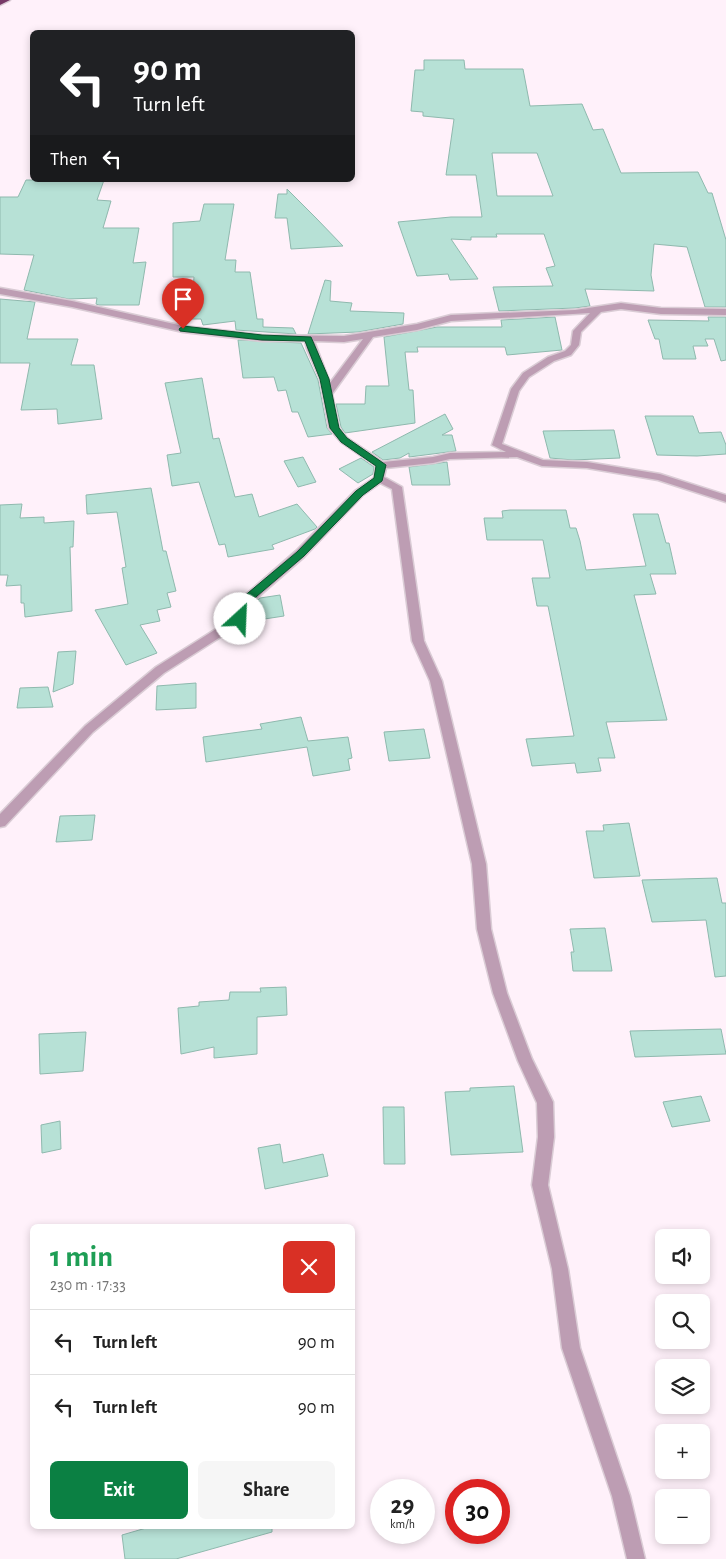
<!DOCTYPE html>
<html lang="en">
<head>
<meta charset="utf-8">
<style>
  :root { --surface:#fff; --page:#f6f6f6; --text:#222; --muted:#767676; --line:#e0e0e0; --accent:#0b8043 }
  body { margin:0; font-family:"Alegreya Sans",sans-serif; background:var(--page); color:var(--text); height:100vh; display:flex; flex-direction:column; font-size:19px; white-space:nowrap }
  * { box-sizing:border-box; margin:0 }
  p { font-size:16px; color:var(--muted) }
  .icon { flex:none; width:28px; height:28px; fill:none; stroke:currentColor; stroke-width:2; stroke-linecap:round; stroke-linejoin:round }
  .map { position:relative; flex:1; overflow:hidden }
  .drawer { position:absolute; left:30px; top:1224px; width:325px; height:305px; display:flex; flex-direction:column; background:var(--surface); border-radius:8px; box-shadow:0 2px 8px #0003 }
  .drawer>* { flex:none }
  .guide { position:absolute; left:30px; top:30px; width:325px; height:152px; border-radius:8px; box-shadow:0 2px 8px #0003; background:#202124; color:#fff; overflow:hidden }
  .tools { position:absolute; left:655px; top:1229px; display:grid; gap:10px }
  .tools a { display:grid; place-items:center; width:55px; height:55px; border-radius:8px; background:var(--surface); box-shadow:0 2px 8px #0003; font-size:25px }
  .speed { position:absolute; left:370px; top:1479px; display:flex; gap:10px; font-size:25px; font-weight:700; text-align:center }
  .speed>* { display:grid; place-content:center; width:65px; height:65px; border-radius:50%; background:var(--surface); box-shadow:0 2px 8px #0003; line-height:1 }
  .speed small { font-size:12px; font-weight:400 }
  .speed .limit { border:8px solid #d22; background:#fff; color:#111 }
  .pin { position:absolute; display:grid; place-items:center; width:42px; height:42px; color:#fff; margin:-51px -21px; border-radius:50% 50% 50% 0; rotate:-45deg; box-shadow:0 0 5px #0007 }
  .pin .icon { rotate:45deg }
  .me { position:absolute; width:55px; margin:-28px; rotate:25deg; stroke-linejoin:round; filter:drop-shadow(0 0 4px #0008) }
  .turn { display:flex; align-items:center; gap:18px; height:105px; padding:0 20px; font-size:22px }
  .turn .icon { width:65px; height:65px; stroke-width:2.5 }
  .turn b { display:block; font-size:35px; line-height:42px }
  .then { display:flex; align-items:center; height:48px; padding:0 20px; background:#0003; gap:10px; font-size:19px }
  .round { display:grid; place-items:center; flex:none; width:52px; height:52px; border-radius:8px; background:var(--page) }
  .summary { display:flex; align-items:center; justify-content:space-between; height:85px; padding:0 20px }
  h1 { font-size:30px; font-weight:600; line-height:38px; color:#1e9e55 }
  .primary-button { display:flex; gap:10px; margin-top:auto; padding:10px 20px }
  .primary-button a { flex:1; height:58px; border-radius:8px; background:var(--accent); color:#fff; font-size:20px; font-weight:600; line-height:58px; text-align:center }
  .primary-button a+a { background:var(--page); color:var(--text) }
  ul { padding:0; list-style:none }
  li { display:flex; align-items:center; gap:15px; height:65px; padding:0 20px; border-top:1px solid var(--line) }
  li div { flex:1 }
  li b { display:block; font-size:19px }
  li em { font-style:normal }
  .map>svg:first-child { display:block }
  .building { fill:#b7e1d6; stroke:#8fb9ae; fill-rule:evenodd }
  .lines { fill:none; stroke-linecap:round; stroke-linejoin:round }
  .minor-casing { stroke:#daccd5; stroke-width:3 }
  .highway-casing { stroke:#daccd5; stroke-width:3 }
  .minor { fill:#bd9db3; fill-rule:evenodd }
  .highway { fill:#773967; fill-rule:evenodd }
  .route { fill:#0b8043; stroke:#07532c }
</style>
</head>
<body>
<div class="map">
<svg width="726" height="1559" viewBox="0 0 726 1559">
  <rect width="100%" height="100%" fill="#fff1fa"/>
  <!-- building -->
  <g class="building">
    <path d="M424,60H464L465,69H523L530,106L582,104L593,130L603,129L621,173L698,172L708,193H712L726,240V307H705L687,247L654,244L651,275L654,291L585,289L590,306L575,308L499,311L493,287L553,286L546,268L555,266L544,234H496L497,237H471V240L451,239L478,279L450,280L448,274L417,276L398,222L451,217H482L476,175H446L454,119L423,116V112L411,111L415,70H424ZM492,153H537L553,196H497Z"/>
    <polygon points="26,180 104,180 97,200 111,201 103,228 139,228 133,263 146,262 139,305 99,305 96,304 97,298 69,299 24,290 34,255 0,254 0,197 18,197"/>
    <polygon points="287,189 316,218 343,246 291,249 287,218 275,218 278,194 287,194"/>
    <polygon points="204,204 234,204 225,260 236,260 235,272 250,272 257,319 263,319 263,327 293,328 296,334 236,330 235,321 203,325 201,319 191,319 194,277 173,277 173,223 200,221"/>
    <polygon points="325,280 331,281 330,301 352,303 350,311 404,313 403,324 358,332 308,334"/>
    <polygon points="0,299 35,302 27,339 78,339 71,365 94,365 102,419 58,424 57,409 21,410 30,363 0,363"/>
    <polygon points="555,317 562,350 507,355 505,347 417,347 418,352 405,352 409,390 413,390 415,423 345,433 341,427 336,404 365,404 366,386 389,386 384,337 437,327 502,327 501,320"/>
    <polygon points="708,317 726,317 726,360 721,361 714,339 705,339 708,346 693,346 696,359 663,359 659,339 655,339 648,320 709,321"/>
    <polygon points="238,340 301,343 318,380 327,428 332,434 308,437 298,412 292,412 286,390 278,391 274,377 243,378"/>
    <polygon points="202,378 213,439 219,438 235,497 252,494 259,517 297,504 317,527 315,529 272,545 274,549 228,557 225,544 219,545 199,482 172,486 167,455 181,453 165,383"/>
    <polygon points="445,414 453,429 442,435 452,435 456,451 409,457 409,453 400,458 383,460 372,452"/>
    <polygon points="645,416 693,416 699,433 721,432 726,445 726,454 697,456 657,455"/>
    <polygon points="614,430 620,458 573,460 550,458 543,431"/>
    <polygon points="303,457 316,482 298,487 284,461"/>
    <polygon points="361,458 374,467 373,474 358,483 339,469"/>
    <polygon points="447,462 450,485 412,485 409,467"/>
    <polygon points="151,488 163,551 166,551 176,591 167,593 171,607 157,610 160,621 140,625 157,653 126,665 95,610 128,604 122,568 126,567 117,512 87,514 86,495"/>
    <polygon points="22,504 20,518 44,517 44,523 74,521 73,547 70,547 72,611 25,617 24,603 21,603 21,585 6,586 8,575 0,575 0,505"/>
    <polygon points="510,510 566,510 570,528 576,528 580,541 586,570 646,566 633,514 658,514 666,543 669,543 676,574 650,574 656,594 634,595 667,720 606,722 615,758 598,758 601,771 577,773 575,763 532,766 526,739 574,736 548,606 537,606 532,578 550,578 543,540 487,540 484,518 503,518 502,511"/>
    <polygon points="280,595 284,616 258,620 254,603 260,598"/>
    <polygon points="76,651 73,684 53,692 58,652"/>
    <polygon points="196,683 196,708 156,710 157,686"/>
    <polygon points="48,687 53,707 17,708 20,688"/>
    <polygon points="301,717 308,741 348,737 352,758 348,759 350,770 313,776 307,747 206,762 203,737 262,729 260,724"/>
    <polygon points="424,729 430,758 389,761 384,732"/>
    <polygon points="95,815 92,840 56,842 60,816"/>
    <polygon points="629,823 640,876 594,878 586,831 604,831 603,825"/>
    <polygon points="717,878 722,903 726,903 726,976 715,977 706,920 652,922 642,880"/>
    <polygon points="605,928 612,971 573,971 571,952 574,952 570,929"/>
    <polygon points="286,987 287,1015 257,1017 257,1054 214,1058 214,1047 181,1054 178,1008 199,1006 199,1002 229,1000 230,992 261,992 260,988"/>
    <polygon points="721,1029 726,1054 635,1057 630,1031"/>
    <polygon points="86,1032 83,1071 40,1074 39,1034"/>
    <polygon points="514,1086 523,1152 451,1155 445,1092 470,1091 470,1088"/>
    <polygon points="701,1096 710,1121 672,1127 663,1102"/>
    <polygon points="383,1107 404,1107 405,1164 384,1164"/>
    <polygon points="60,1121 61,1149 42,1153 41,1125"/>
    <polygon points="280,1144 283,1163 323,1154 328,1176 265,1189 258,1148"/>
    <polygon points="153,1526 272,1526 272,1532 176,1559 125,1559 122,1535"/>
  </g>
  <g class="lines">
    <!-- minor casing -->
    <g class="minor-casing">
      <path id="minor" d="M0,288L72,301L183,326L262,335L344,336L417,324L451,315L575,310L621,303L661,308L726,309V315L661,314L621,309L601,312L581,332L579,345L571,355L554,361L529,377L519,391L502,444L543,460L587,462L660,474L726,495V502L658,480L587,468L542,466L517,457L450,459L433,463L386,468L384,477L402,487L424,641L442,681L486,864L491,929L507,993L532,1059L553,1102L554,1137L548,1185L568,1269L580,1348L630,1496L645,1559H627L612,1496L562,1348L552,1269L532,1185L538,1137L537,1103L518,1061L493,993L477,929L472,864L430,681L412,641L392,489L380,483L363,495L304,557L251,603L244,622L164,673L93,732L5,826L0,827V814L85,726L156,667L235,617L242,598L296,551L355,491L374,478L376,466L341,442L329,428L320,379L307,349L305,341H262L183,332L72,307L0,294ZM590,313L573,331L571,345L565,351L548,357L523,373L511,389L492,445L506,452L450,453L433,457L383,462L347,438L339,428L332,394L373,337L417,330L451,321ZM363,339L330,383L314,341L344,342Z"/>
    </g>
    <!-- highway casing -->
    <g class="highway-casing">
      <polygon id="highway" points="0,0 10,0 0,5"/>
    </g>
    <!-- minor -->
    <use href="#minor" class="minor"/>
    <!-- highway -->
    <use href="#highway" class="highway"/>
  </g>
  <!-- route -->
  <polygon class="route" points="183,326 262,335 311,337 329,379 339,428 347,438 386,465 382,481 363,495 304,556 250,602 245,619 240,623 235,619 242,598 297,552 356,491 374,478 376,466 341,442 330,428 320,379 305,341 262,340 180,331 179,329"/>
</svg>
<div class="tools">
<a><svg class="icon" aria-label="sound" viewBox="0 0 24 24"><path d="M4 9h4l5-4v14l-5-4H4zM17 9q2 3 0 6"/></svg></a>
<a><svg class="icon" aria-label="search" viewBox="0 0 24 24"><circle cx="10" cy="10" r="6"/><path d="M15 15l6 6"/></svg></a>
<a><svg class="icon" aria-label="layers" viewBox="0 0 24 24"><path d="M12 4l9 5-9 5-9-5zM3 14l9 5 9-5"/></svg></a>
<a>+</a>
<a>−</a>
</div>
<div class="speed"><div>29<small>km/h</small></div><div class="limit">30</div></div>
<div class="pin" style="left:183px;top:329px;background:#d93025"><svg class="icon" aria-label="arrive" viewBox="0 0 24 24"><path d="M6 21V4h12l-3 4 3 4H6"/></svg></div>
<svg class="me" style="left:240px;top:619px" viewBox="-20 -20 40 40"><circle r="19" fill="#fff"/><path d="M0-13L10 11 0 6-10 11z" fill="#0b8043"/></svg>
<div class="guide">
<div class="turn"><svg class="icon" aria-label="left" viewBox="0 0 24 24"><path d="M17 20v-9H6M10 6l-5 5 5 5"/></svg><div><b>90 m</b>Turn left</div></div>
<div class="then">Then<svg class="icon" aria-label="left" viewBox="0 0 24 24"><path d="M17 20v-9H6M10 6l-5 5 5 5"/></svg></div>
</div>
<section class="drawer">
<div class="summary"><div><h1>1 min</h1><p>230 m · 17:33</p></div><a class="round" style="background:#d93025;color:#fff"><svg class="icon" aria-label="close" viewBox="0 0 24 24"><path d="M6 6l12 12M18 6L6 18"/></svg></a></div>
<ul>
<li><svg class="icon" aria-label="left" viewBox="0 0 24 24"><path d="M17 20v-9H6M10 6l-5 5 5 5"/></svg><div><b>Turn left</b></div><em>90 m</em></li>
<li><svg class="icon" aria-label="left" viewBox="0 0 24 24"><path d="M17 20v-9H6M10 6l-5 5 5 5"/></svg><div><b>Turn left</b></div><em>90 m</em></li>
</ul>
<div class="primary-button"><a>Exit</a><a>Share</a></div>
</section>
</div>
</body>
</html>
